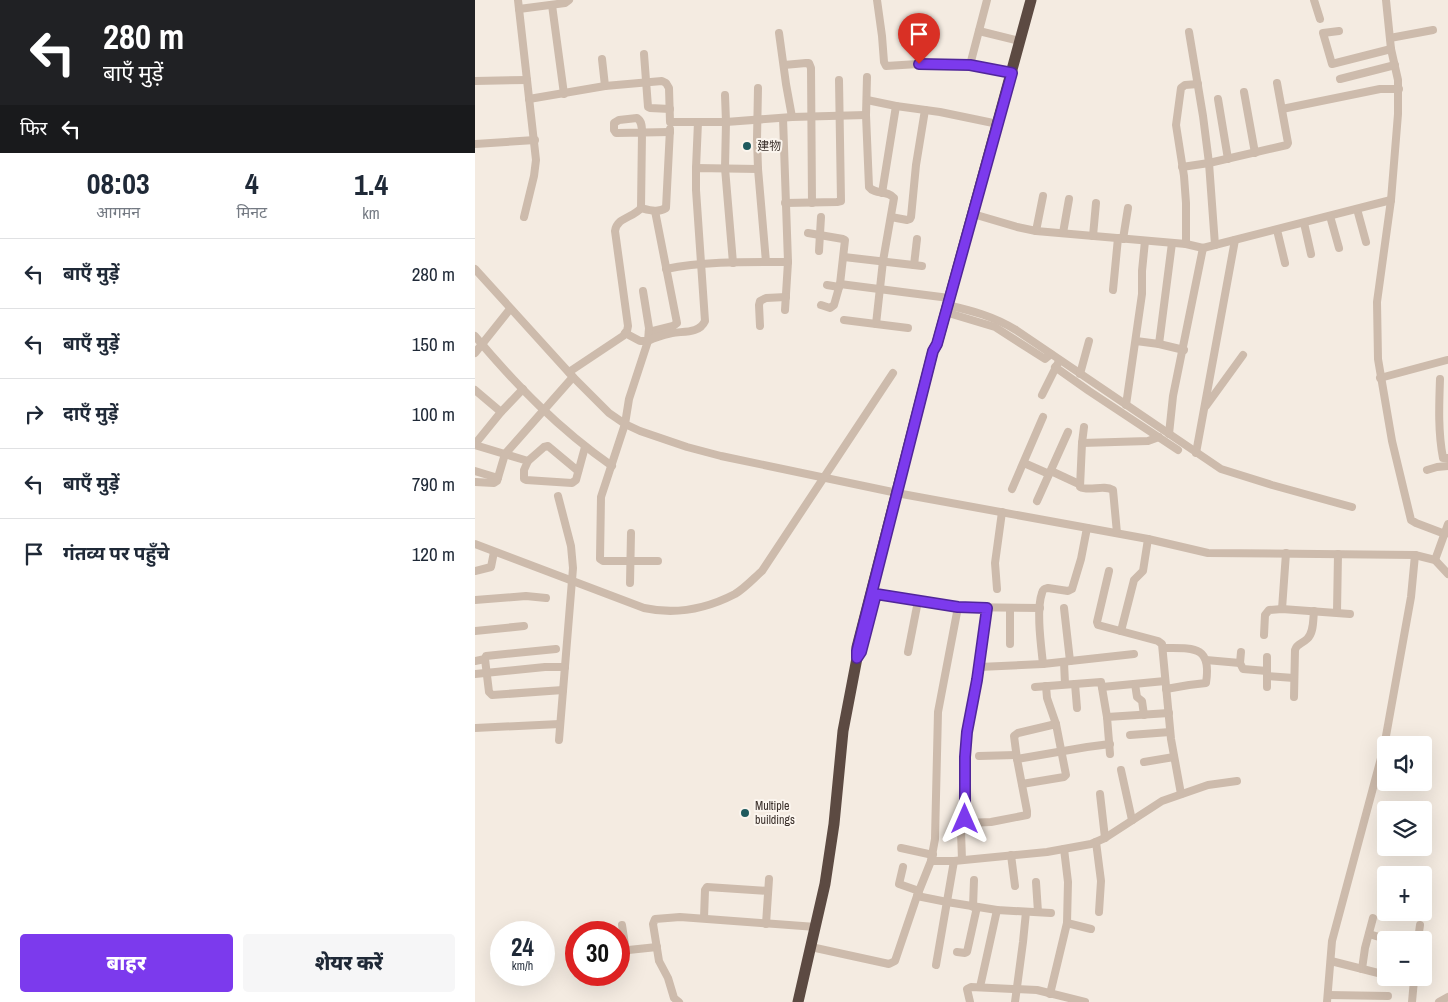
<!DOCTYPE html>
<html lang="hi">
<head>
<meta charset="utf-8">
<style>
  :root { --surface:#fff; --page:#f6f6f7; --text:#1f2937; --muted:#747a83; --line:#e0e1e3; --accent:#7c3aed }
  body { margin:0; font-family:"Archivo Narrow","Noto Sans SC","Noto Sans Devanagari",sans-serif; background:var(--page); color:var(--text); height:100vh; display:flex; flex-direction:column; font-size:19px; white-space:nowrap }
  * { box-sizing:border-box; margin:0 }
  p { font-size:16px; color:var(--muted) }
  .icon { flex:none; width:28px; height:28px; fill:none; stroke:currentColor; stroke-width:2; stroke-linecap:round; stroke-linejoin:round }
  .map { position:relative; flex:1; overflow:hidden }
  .side { display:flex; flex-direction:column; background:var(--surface); width:475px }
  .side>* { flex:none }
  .banner { background:#202124; color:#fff; overflow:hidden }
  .tools { position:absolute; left:902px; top:736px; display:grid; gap:10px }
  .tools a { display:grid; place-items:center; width:55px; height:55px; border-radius:5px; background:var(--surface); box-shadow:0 5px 20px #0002; font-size:25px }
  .speed { position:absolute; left:15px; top:921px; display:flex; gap:10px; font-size:25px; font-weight:700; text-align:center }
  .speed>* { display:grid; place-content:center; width:65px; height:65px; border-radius:50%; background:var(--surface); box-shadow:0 5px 20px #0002; line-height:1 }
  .speed small { font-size:12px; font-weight:400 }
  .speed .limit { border:8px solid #d22; background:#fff; color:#111 }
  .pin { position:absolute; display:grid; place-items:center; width:42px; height:42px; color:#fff; margin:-51px -21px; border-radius:50% 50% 50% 0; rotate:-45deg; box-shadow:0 0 5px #0007 }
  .pin .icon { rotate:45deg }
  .me { position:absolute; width:55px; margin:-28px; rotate:0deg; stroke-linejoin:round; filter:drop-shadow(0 0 4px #0008) }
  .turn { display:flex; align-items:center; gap:18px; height:105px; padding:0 20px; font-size:22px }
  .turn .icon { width:65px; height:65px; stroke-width:2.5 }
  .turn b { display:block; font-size:35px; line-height:42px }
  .then { display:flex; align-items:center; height:48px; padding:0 20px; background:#0003; gap:10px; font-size:19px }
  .eta { display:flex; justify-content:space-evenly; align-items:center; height:85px; text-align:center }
  .eta b { font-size:30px; font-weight:800; line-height:35px }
  .primary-button { display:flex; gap:10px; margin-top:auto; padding:10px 20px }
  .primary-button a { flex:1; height:58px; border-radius:5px; background:var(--accent); color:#fff; font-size:20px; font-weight:800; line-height:58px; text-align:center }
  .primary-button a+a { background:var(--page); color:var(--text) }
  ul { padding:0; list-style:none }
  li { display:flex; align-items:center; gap:15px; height:70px; padding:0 20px; border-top:1px solid var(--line) }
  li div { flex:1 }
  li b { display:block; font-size:19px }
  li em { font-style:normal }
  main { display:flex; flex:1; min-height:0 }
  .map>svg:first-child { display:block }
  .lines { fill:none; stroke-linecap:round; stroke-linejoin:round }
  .minor { stroke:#cdbbac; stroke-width:8 }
  .highway { stroke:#5c4a42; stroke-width:11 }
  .route-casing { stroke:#51269a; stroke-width:12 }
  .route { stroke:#7c3aed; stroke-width:9 }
  .poi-dot { fill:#1f5a5e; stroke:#fbf5ee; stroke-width:2 }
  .labels { text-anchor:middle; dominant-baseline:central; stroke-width:4; stroke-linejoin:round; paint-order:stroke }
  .poi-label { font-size:12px; fill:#3b302b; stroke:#fbf5ee; text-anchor:start }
</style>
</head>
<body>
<main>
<section class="side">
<div class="banner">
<div class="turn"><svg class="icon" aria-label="left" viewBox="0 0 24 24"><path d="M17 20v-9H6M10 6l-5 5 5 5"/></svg><div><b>280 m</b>बाएँ मुड़ें</div></div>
<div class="then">फिर<svg class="icon" aria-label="left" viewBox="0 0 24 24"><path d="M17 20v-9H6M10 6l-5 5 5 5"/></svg></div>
</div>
<div class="eta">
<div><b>08:03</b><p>आगमन</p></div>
<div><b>4</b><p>मिनट</p></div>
<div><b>1.4</b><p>km</p></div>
</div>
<ul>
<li><svg class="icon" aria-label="left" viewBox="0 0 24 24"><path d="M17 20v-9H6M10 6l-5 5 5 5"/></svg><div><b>बाएँ मुड़ें</b></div><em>280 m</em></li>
<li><svg class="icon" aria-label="left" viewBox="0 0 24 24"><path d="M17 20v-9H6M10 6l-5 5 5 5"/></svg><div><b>बाएँ मुड़ें</b></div><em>150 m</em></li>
<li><svg class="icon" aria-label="right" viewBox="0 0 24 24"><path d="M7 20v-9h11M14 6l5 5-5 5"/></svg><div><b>दाएँ मुड़ें</b></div><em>100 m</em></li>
<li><svg class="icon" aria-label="left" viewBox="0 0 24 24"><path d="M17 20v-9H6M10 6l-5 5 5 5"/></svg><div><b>बाएँ मुड़ें</b></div><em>790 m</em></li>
<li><svg class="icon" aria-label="arrive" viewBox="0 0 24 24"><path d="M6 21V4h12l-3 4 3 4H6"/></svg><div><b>गंतव्य पर पहुँचे</b></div><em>120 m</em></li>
</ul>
<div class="primary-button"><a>बाहर</a><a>शेयर करें</a></div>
</section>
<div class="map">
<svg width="973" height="1002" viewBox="0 0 973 1002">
  <rect width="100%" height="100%" fill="#f4ebe1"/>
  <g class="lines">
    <!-- minor -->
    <g class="minor">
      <polyline points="43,0 61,160 59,176 49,217"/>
      <polyline points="402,0 407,36 409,62 411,66 443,64 495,65 537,73"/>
      <polyline points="839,0 845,19"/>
      <polyline points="911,0 916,49 923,80 923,114 916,200 902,302 903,359 917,441 936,520 941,523 970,534"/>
      <polyline points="77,5 89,94"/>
      <polyline points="44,9 90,3 94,0"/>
      <polyline points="504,31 545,41"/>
      <polyline points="864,31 848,33 857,64 916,49"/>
      <polyline points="714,32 728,116 734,163 740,245"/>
      <polyline points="304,33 311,84 317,117"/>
      <polyline points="915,38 958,30"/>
      <polyline points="169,54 173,107 175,108 195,109"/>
      <polyline points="127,59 130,86"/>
      <polyline points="309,65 331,63 334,63 336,68 337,203"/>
      <polyline points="495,65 512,0"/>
      <path d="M392,77L391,115L394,187C400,195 413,190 419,198L408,261L401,324"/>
      <polyline points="865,79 920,65"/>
      <polyline points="0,81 52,80"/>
      <polyline points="283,88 282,139 283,169 291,262"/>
      <polyline points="769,92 780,153"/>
      <polyline points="54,99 130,86 187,81 191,83 194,88 195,122 251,122 250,95"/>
      <polyline points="743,99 753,159"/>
      <polyline points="392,100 421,106 465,112 523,124"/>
      <polyline points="807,109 905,89 924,89"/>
      <polyline points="308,118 313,262 310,310"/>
      <polyline points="0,144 60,140"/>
      <polyline points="707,167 734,163 812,145 813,143 802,83"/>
      <polyline points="221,168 223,122"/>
      <polyline points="407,193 421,106"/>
      <polyline points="310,203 362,202 366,201 364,80"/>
      <path d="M166,208C174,210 183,213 191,208L195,129"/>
      <polyline points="882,209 891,242"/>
      <polyline points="498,214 542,227 561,231 711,244 728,248 916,200"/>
      <polyline points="855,216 864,248"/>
      <polyline points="416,217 432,220 435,219 436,217 441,165 450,110"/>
      <polyline points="829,223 836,254"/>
      <polyline points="802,230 810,263"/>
      <polyline points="561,231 568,196"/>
      <polyline points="333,233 368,239 370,240 365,284 359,305 355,308 346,305"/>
      <polyline points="588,233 594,199"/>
      <polyline points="618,236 621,203"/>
      <polyline points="648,239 653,208"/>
      <polyline points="711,244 711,203 709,176 701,125 706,88 710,85 723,84"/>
      <polyline points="344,251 346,217"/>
      <polyline points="369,257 447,266"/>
      <polyline points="258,263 250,168 251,122 317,117 391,115"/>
      <polyline points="439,265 442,239"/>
      <polyline points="0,269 98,377 134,413 150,424 165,431 212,447 246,456 427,494 673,539 733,553 940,555 960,560 973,574"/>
      <path d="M191,269C229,261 273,262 313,262"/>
      <polyline points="365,284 474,298"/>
      <polyline points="352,285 364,287"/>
      <polyline points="638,290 643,238"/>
      <path d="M472,305C498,311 518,316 541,330L746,469L797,485L877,507"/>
      <polyline points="470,312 520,327 570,359 576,354"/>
      <polyline points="369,320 433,328"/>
      <polyline points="285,326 284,305 285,301 291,298 311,297"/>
      <polyline points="174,332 198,326 202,323 180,211"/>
      <polyline points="150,333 165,341 173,341 174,328 168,291"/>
      <path d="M0,336C42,386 84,429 137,466"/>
      <polyline points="661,341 684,344 709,350"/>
      <polyline points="684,344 697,243"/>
      <polyline points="0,353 35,309"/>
      <polyline points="580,367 614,391 703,450"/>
      <path d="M94,372L148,336L152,331L153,326L140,231C142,217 158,218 166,208L167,133C167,127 167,121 162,118L144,120L139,123V130L141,133H142L195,132"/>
      <polyline points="605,374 614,341"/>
      <polyline points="905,378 972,360"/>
      <path d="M965,379C964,406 963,432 968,458H973"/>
      <polyline points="0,390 26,412"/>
      <polyline points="567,395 583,363"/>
      <polyline points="651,405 667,294 667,271 670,241"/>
      <polyline points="731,406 768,355"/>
      <path d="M609,427L607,443L605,487C615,492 628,484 638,490L642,533"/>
      <polyline points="694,434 698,396 728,248"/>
      <polyline points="607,443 673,441 684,437"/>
      <polyline points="0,444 26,412 48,389"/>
      <polyline points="0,445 53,461 49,470 49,479 51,480 97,483 101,480 110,447"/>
      <polyline points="721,453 760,240"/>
      <polyline points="53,461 69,447 73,446 103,471"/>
      <polyline points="549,463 574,474"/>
      <polyline points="952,470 962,467 973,466"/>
      <polyline points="0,471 23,478"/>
      <polyline points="576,471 604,484"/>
      <polyline points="0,482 19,483 22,481 30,454 98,377"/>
      <polyline points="537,489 568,417"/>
      <polyline points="83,496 96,546 98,568 84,740"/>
      <polyline points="562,501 593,432"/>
      <path d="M0,544L169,608C201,615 231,609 260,594C270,588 279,578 287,571L418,373"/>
      <polyline points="960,560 973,524"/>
      <path d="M183,561H128L125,559L126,497L150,424L154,399L173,341C180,337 188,335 197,333C208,331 224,334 230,321L221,190V168L283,169"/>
      <polyline points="0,571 16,567 19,552"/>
      <polyline points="634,571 622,622 623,625 683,641 687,644 696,739 706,794"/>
      <polyline points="155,583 156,533"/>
      <polyline points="522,589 520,563 527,512"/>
      <polyline points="401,594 483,607"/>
      <polyline points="0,600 51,596 71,598"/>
      <polyline points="512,608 503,680 495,711 492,732 490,757 491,823 516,822 552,815 552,811 542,759 539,736 543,733 581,724"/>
      <polyline points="535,608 535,644"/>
      <polyline points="589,608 595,661"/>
      <polyline points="807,609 811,553"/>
      <polyline points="862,612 863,554"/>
      <polyline points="0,631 49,626"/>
      <polyline points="646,631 659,580 668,571 673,539"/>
      <polyline points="789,635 790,615 794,610 807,609 875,614"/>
      <path d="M688,648C718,648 737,645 731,683L714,685L691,689"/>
      <polyline points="81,649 11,656 10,659 14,692 17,695 88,690"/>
      <polyline points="433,652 443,601"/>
      <polyline points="766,652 765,663 768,669 792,671"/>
      <polyline points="731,660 765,663"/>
      <polyline points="0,661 10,659"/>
      <polyline points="589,662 590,684"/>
      <path d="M568,664C566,645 561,609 567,593C568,589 569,589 573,588L593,591L597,589L606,559L612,528"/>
      <polyline points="504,667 568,664 659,654"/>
      <polyline points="0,674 70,667 90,667"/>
      <polyline points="792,676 819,678"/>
      <polyline points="600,684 602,708"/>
      <polyline points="660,684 662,697 667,701 669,715"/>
      <polyline points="560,687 626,682 632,717 635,754"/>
      <polyline points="627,687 690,681"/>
      <polyline points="792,687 792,657"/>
      <path d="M819,697L820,650C822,643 827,644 832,639C839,633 838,620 839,611"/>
      <polyline points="632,717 694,713"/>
      <polyline points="0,728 85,724"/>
      <polyline points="655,735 695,732"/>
      <polyline points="504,756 541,755"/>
      <polyline points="542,759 612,747 635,744"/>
      <polyline points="669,762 699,757"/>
      <polyline points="646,770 657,820"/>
      <polyline points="547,784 589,777 591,775 581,724 572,698 571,686"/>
      <polyline points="625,794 630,838"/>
      <polyline points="621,842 626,881 624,912"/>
      <polyline points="426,848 458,855"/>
      <polyline points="536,855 540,886"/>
      <polyline points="487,860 486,831 491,823"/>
      <polyline points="456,861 479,861 572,852 616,844 630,838 687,801 733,785 762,781"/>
      <polyline points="428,867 424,884 444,891"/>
      <polyline points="561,882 563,912"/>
      <polyline points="442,896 472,902 522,910 576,913"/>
      <polyline points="498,907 499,880"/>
      <polyline points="229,918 230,890 232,887 293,891"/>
      <polyline points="592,923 616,929"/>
      <polyline points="291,924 294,879"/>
      <polyline points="147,925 151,951"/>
      <polyline points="894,934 914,940"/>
      <polyline points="943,940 945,925"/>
      <polyline points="336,947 414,964 420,961 442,896 456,861 460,839 463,712 483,607 565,608"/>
      <polyline points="144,951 182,947"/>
      <polyline points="482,952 490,953 492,952 502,907"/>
      <polyline points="856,961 911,975"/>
      <polyline points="461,965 479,861"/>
      <polyline points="887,969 890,948 898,918"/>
      <polyline points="926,978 939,980 937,1002"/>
      <polyline points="505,987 522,910"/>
      <polyline points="575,994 592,923 593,882 589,849"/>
      <polyline points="853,995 913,996"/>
      <polyline points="204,1002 199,998 193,978 184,961 178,924 180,919 205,917 341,927"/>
      <polyline points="495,1002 492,989 496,987 562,990 610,1002"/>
      <polyline points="540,1002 548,942 551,912"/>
      <polyline points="852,1002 857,941 909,747 936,597 940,555"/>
      <polyline points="964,1002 973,997"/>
    </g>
    <!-- highway -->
    <polyline class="highway" points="323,1002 350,884 359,824 368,731 382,658 382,647 458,351 462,344 556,0"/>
  </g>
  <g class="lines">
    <!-- route casing -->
    <g class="route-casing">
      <polyline id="route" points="444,64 495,65 537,73 462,344 458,351 382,651 382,658 386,652 401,594 483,607 512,608 502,680 492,732 490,757 490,819"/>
    </g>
    <!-- route -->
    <use href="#route" class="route"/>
  </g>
  <!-- markers -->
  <g class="poi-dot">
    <circle cx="272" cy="146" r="5"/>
    <circle cx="270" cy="813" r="5"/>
  </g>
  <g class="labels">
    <!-- poi labels -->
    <g class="poi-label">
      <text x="282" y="146">建物</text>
      <text x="280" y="806">Multiple<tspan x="280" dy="14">buildings</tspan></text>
    </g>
  </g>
</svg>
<div class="tools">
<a><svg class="icon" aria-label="sound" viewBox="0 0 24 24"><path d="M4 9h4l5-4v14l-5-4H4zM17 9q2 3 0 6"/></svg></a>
<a><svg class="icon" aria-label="layers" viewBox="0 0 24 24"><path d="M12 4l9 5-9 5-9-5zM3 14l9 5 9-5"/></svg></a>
<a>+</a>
<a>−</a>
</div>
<div class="speed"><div>24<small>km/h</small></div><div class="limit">30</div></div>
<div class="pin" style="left:444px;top:64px;background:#d93025"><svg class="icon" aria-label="arrive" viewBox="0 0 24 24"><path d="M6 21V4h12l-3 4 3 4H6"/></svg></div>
<svg class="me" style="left:490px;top:819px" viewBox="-20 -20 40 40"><path d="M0-17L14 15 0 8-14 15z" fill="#7c3aed" stroke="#fff" stroke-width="4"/></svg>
</div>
</main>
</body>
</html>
